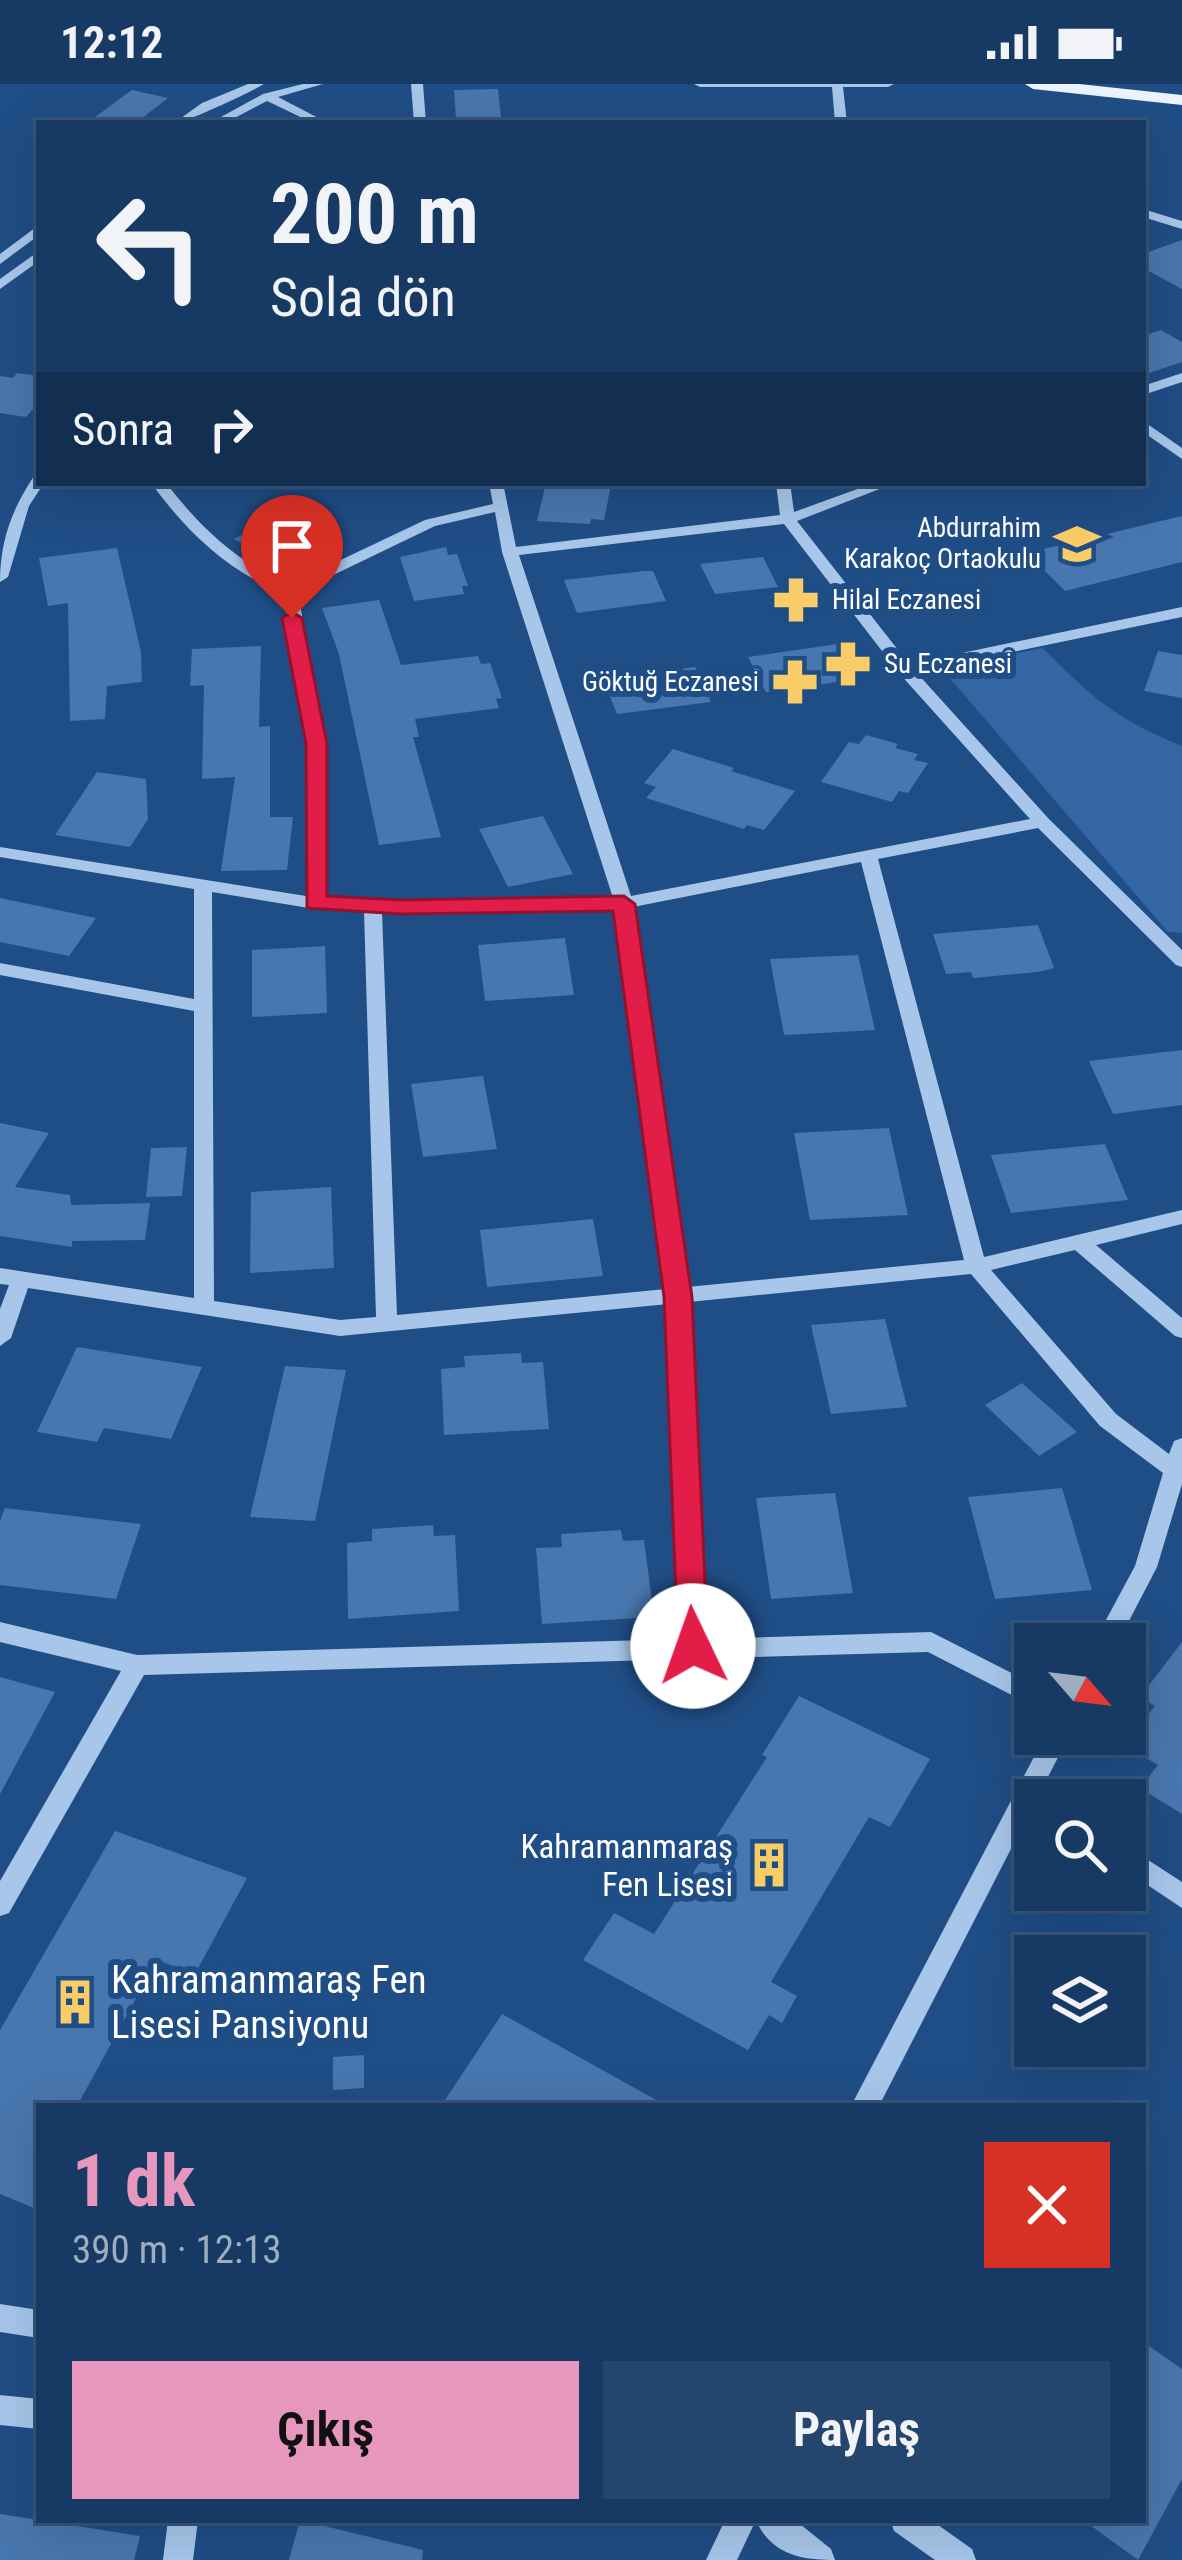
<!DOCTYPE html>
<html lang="tr">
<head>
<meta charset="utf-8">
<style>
  :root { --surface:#173a64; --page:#24456d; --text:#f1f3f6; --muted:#9eadbf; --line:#365478; --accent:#e797bd }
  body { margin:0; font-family:"Roboto Condensed",sans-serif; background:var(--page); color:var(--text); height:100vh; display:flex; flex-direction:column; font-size:45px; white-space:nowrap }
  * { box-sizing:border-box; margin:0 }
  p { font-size:39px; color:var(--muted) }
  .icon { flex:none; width:66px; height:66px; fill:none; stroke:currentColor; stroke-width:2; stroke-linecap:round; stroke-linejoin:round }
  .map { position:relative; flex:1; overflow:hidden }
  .panel { position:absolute; left:36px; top:2019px; width:1110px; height:420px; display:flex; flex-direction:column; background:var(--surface); border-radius:0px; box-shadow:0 12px 48px #0002,0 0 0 3px var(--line) }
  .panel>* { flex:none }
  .guide { position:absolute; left:36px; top:36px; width:1110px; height:366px; border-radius:0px; box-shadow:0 12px 48px #0002,0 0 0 3px var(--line); background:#173a64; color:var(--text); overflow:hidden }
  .needle { width:78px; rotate:118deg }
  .controls { position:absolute; left:1014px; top:1539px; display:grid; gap:24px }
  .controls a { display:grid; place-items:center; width:132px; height:132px; border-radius:0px; background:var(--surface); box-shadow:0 12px 48px #0002,0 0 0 3px var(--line); font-size:60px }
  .pin { position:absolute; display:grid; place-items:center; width:102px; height:102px; color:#fff; margin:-123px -51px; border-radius:50% 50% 50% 0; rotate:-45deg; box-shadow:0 0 12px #0007 }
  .pin .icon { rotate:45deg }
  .me { position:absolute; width:132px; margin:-66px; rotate:357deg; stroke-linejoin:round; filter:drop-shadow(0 0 9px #0008) }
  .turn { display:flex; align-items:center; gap:42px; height:252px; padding:0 36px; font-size:54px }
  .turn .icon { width:156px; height:156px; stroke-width:2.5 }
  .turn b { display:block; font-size:84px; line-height:102px }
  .then { display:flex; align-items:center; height:114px; padding:0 36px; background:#0003; gap:24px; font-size:45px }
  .round { display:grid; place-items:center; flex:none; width:126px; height:126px; border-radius:0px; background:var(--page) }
  .headline { display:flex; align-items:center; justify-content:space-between; height:204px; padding:0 36px }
  h1 { font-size:72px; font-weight:700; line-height:90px; color:var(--accent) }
  .cta { display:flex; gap:24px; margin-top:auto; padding:24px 36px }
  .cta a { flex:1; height:138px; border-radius:0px; background:var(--accent); color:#111; font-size:48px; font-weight:700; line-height:138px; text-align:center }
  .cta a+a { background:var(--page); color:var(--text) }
  .status { display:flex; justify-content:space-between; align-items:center; height:84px; padding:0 60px; background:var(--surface); direction:ltr }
  .status svg { height:33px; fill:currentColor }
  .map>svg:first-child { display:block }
  .green { fill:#3366a3 }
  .building { fill:#4876ae }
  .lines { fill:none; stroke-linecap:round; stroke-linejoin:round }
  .minor { fill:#a7c6ea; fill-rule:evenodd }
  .major { fill:#ebf3fe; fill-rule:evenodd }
  .route { fill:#e11d48; stroke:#92132f; stroke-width:3 }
  .labels { text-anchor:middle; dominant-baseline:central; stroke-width:12; stroke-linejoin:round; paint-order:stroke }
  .far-poi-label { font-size:27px; fill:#fff; stroke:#1f4d85; text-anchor:end }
  .poi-label { font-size:33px; fill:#fff; stroke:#1f4d85; text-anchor:end }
  .near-poi-label { font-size:39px; fill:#fff; stroke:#1f4d85; text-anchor:start }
</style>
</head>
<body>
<div class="status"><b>12:12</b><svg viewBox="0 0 49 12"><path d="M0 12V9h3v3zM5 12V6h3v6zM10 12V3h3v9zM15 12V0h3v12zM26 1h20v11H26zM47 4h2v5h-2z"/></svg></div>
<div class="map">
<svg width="1182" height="2476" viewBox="0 0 1182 2476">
  <rect width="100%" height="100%" fill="#1f4d85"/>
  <!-- green -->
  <path class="green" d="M1043,564C1092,614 1116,635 1182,662V849L1168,848L941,584Z"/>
  <!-- building -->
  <g class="building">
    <polygon points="498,5 501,33 456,35 454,6"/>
    <polygon points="132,6 168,14 136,39 87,39"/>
    <polygon points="1182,156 1182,205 1143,184 1143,170"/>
    <polygon points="1161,246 1182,258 1182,278 1143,291 1143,252"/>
    <polygon points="17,289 39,292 39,318 26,333 0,329 0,292 13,294"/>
    <polygon points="546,399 611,401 604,436 591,435 590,440 537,437"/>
    <polygon points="282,431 340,463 289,486 234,455"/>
    <polygon points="1182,432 1182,478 1065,507 1027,469"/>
    <polygon points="446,463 448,471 457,470 468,502 462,502 464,510 414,517 400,473"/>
    <polygon points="117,464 141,568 142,598 107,602 105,635 70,637 68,519 48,522 39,474"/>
    <polygon points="763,473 778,503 715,510 700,480"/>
    <polygon points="644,487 653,487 666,517 577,529 564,496"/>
    <polygon points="379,516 401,581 478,572 481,580 490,579 502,614 496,615 499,624 415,635 419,653 413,653 441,753 379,761 339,570 322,524"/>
    <polygon points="837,560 856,594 788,607 766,608 748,573"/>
    <polygon points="261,562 259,643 270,642 270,733 293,733 287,786 221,787 235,693 202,695 204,601 190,602 192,565"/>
    <polygon points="1158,567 1182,571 1182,614 1144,607"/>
    <polygon points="695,583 711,618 617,630 603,595"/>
    <polygon points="866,651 898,660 895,664 918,670 914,676 928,679 908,709 899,707 892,718 821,698 849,658 859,660"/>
    <polygon points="673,665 734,684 731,687 795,707 764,746 747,741 744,745 646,714 656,703 644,699"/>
    <polygon points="97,688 146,695 148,735 130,763 55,751"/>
    <polygon points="543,732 573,790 508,803 479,745"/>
    <polygon points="0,814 96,834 69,872 0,858"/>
    <polygon points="1038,841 1054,884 1038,888 973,894 971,888 946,890 933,850"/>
    <polygon points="565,854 574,911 485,917 478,861"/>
    <polygon points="325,862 327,929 252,933 252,866"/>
    <polygon points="858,871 875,946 784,951 770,875"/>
    <polygon points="1182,966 1182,1021 1113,1030 1089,977"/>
    <polygon points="483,992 497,1065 423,1073 411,1000"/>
    <polygon points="0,1039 49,1049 15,1103 70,1111 71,1121 150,1119 145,1156 72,1157 72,1163 0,1152"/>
    <polygon points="889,1044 908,1131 810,1136 794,1049"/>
    <polygon points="1105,1060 1128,1116 1011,1129 991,1071"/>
    <polygon points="187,1063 182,1112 146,1113 151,1064"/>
    <polygon points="331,1103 334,1184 250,1189 251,1108"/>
    <polygon points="593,1135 603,1192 487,1203 480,1146"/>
    <polygon points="885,1235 907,1323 831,1330 811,1241"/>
    <polygon points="77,1263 202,1283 171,1355 104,1344 97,1358 37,1348"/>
    <polygon points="521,1269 522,1279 543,1278 549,1345 444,1351 441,1285 465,1283 464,1272"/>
    <polygon points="285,1282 346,1286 315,1437 250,1433"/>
    <polygon points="1022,1299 1077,1348 1039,1372 985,1321"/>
    <polygon points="1062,1404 1092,1506 995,1515 968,1413"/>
    <polygon points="835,1409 853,1509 771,1515 756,1414"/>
    <polygon points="5,1424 141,1440 116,1515 0,1501 0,1437"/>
    <polygon points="433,1441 434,1452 455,1451 459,1527 348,1535 347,1459 372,1457 372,1445"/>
    <polygon points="621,1446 623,1457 644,1456 654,1533 542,1540 536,1464 562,1463 561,1450"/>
    <polygon points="1182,1558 1182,1730 1140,1704 1158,1681 1125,1661 1155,1622 1140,1613"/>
    <polygon points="0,1593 55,1608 0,1710"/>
    <polygon points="799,1612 930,1675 890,1743 869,1733 771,1898 797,1912 782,1939 769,1931 748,1966 583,1876 614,1829 654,1850 767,1673 762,1671"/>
    <polygon points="115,1747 247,1794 195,1890 157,1876 77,2022 39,2022 39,2126 0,2110 0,1946"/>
    <polygon points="502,1930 667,2022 441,2022"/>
    <polygon points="364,1971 364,2004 333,2006 333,1973"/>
    <polygon points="1143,2258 1182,2285 1182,2395 1138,2476 1083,2436 1143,2436"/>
    <polygon points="0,2430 140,2452 134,2476 0,2476"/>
    <polygon points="300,2436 423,2466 422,2476 289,2476"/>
  </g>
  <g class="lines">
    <!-- minor -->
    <g class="minor">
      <path d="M248,0H264C251,8 185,39 174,39L202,19Z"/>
      <polygon points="303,0 323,0 278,13 328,39 313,39 267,17 225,39 210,39 263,10"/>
      <polygon points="411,0 423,0 426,39 414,39"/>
      <polygon points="694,0 894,0 888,3 843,3 847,39 835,39 832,3 700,3"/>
      <polygon points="1143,125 1182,137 1182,145 1143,133"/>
      <polygon points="39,141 39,151 0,180 0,170"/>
      <polygon points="39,167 39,177 0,205 0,195"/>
      <polygon points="1182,289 1182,298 1143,311 1143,302"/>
      <polygon points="1143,337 1182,364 1182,375 1143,348"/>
      <path d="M39,391V399H44L29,422L8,493L0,498C0,457 12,425 34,392Z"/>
      <path d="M151,399H166C200,443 237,479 290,500L425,436L493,420L489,399H503L516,463L780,431L776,399H790L794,428L874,399H895L797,437L909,580L1182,523V533L916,588L1048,734L1182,866V883L1176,881L1038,744L878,775L984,1173L1182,1126V1140L1096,1161L1182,1234V1254L1175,1252L1075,1166L991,1186L1116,1330L1169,1370L1174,1357L1182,1354V1400L1157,1483L1117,1560H1093L1135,1482L1163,1389L1100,1342L971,1190L689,1218L704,1555L931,1548L1035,1601V1623L928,1568L144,1591L9,1829L0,1832V1797L121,1587L0,1558V1538L137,1571L681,1555L668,1220L340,1252L28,1204L11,1254L0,1262V1225L9,1201L0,1200V1184L194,1214V927L0,891V879L194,915V805L0,773V763L306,812L308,660L283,509C226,486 187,448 151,399ZM495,428L502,468L613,814L402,817L324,814V660L298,508L435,442ZM784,440L899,589L1030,735L631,812L519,471ZM861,778L964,1176L687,1203L633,823ZM212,808L315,825L364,827L376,1233L340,1236L214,1217ZM616,825L666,1205L397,1231L382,828Z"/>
      <polygon points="1046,1650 1070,1650 879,2022 851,2022"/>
      <polygon points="1125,1761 1182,1798 1182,1824 1125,1786"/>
      <polygon points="0,2220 39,2226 39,2254 0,2248"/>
      <polygon points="0,2311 39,2315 39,2345 0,2341"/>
      <polygon points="168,2436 198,2436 193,2476 163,2476"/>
      <path d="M725,2436H795L831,2465L835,2476C802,2476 771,2471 756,2436L737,2476H706Z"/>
      <polygon points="890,2436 931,2436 972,2465 976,2476 935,2476 894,2447"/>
    </g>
    <!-- major -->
    <polygon class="major" points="1025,0 1079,0 1182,11 1182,21 1033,5"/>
  </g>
  <!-- route -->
  <polygon class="route" points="292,528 302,534 327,660 327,812 402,816 624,812 635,820 692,1213 708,1562 704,1571 693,1575 682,1571 678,1562 664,1213 613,827 402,830 307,824 306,660 282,534"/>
  <!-- icons -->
  <defs>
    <g id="school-bare" transform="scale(3.6)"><path d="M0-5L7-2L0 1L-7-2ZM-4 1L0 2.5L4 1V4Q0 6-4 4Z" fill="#f8cd67" stroke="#1f4d85" stroke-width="2.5" paint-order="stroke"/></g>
    <g id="pharmacy-bare" transform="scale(3.6)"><path d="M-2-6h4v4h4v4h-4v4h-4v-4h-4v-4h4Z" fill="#f8cd67" stroke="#1f4d85" stroke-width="2.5" paint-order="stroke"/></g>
    <g id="building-bare" transform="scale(3.6)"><path d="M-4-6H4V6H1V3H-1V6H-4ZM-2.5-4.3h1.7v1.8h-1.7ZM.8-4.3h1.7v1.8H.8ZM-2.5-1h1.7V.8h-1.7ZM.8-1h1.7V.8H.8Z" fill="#f8cd67" stroke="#1f4d85" stroke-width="2.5" paint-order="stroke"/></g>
  </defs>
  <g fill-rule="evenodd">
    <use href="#school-bare" x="1077" y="460"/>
    <use href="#pharmacy-bare" x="796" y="516"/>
    <use href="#pharmacy-bare" x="848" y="580"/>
    <use href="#pharmacy-bare" x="795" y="598"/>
    <use href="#building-bare" x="769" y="1781"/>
    <use href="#building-bare" x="75" y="1918"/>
  </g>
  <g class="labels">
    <!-- far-poi labels -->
    <g class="far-poi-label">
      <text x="1041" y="444">Abdurrahim<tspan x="1041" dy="31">Karakoç Ortaokulu</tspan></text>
      <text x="832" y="516" text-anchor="start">Hilal Eczanesi</text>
      <text x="884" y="580" text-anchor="start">Su Eczanesi</text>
      <text x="759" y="598">Göktuğ Eczanesi</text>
    </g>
    <!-- poi labels -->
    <g class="poi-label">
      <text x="733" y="1762">Kahramanmaraş<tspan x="733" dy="38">Fen Lisesi</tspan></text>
    </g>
    <!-- near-poi labels -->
    <g class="near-poi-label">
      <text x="111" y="1896">Kahramanmaraş Fen<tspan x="111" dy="45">Lisesi Pansiyonu</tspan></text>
    </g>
  </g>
</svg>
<div class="controls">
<a><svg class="needle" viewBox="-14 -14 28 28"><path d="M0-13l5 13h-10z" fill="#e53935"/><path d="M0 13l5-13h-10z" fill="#9eadbf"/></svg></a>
<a><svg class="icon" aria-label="search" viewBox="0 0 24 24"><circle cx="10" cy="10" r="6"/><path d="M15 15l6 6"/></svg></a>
<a><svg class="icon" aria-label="layers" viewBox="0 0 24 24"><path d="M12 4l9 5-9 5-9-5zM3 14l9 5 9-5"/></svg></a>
</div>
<div class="pin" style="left:292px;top:534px;background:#d93025"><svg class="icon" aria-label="arrive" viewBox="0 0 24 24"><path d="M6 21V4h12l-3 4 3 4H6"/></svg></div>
<svg class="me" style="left:693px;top:1562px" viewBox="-20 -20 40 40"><circle r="19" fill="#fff"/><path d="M0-13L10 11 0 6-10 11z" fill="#e11d48"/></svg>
<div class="guide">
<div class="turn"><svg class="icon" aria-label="left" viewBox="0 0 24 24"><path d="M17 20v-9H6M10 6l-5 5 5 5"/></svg><div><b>200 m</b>Sola dön</div></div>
<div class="then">Sonra<svg class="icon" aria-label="right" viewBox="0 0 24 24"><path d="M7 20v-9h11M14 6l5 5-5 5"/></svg></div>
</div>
<section class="panel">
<div class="headline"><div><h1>1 dk</h1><p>390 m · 12:13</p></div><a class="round" style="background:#d93025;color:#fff"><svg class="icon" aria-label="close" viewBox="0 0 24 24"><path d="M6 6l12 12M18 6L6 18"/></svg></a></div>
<div class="cta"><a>Çıkış</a><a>Paylaş</a></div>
</section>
</div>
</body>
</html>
